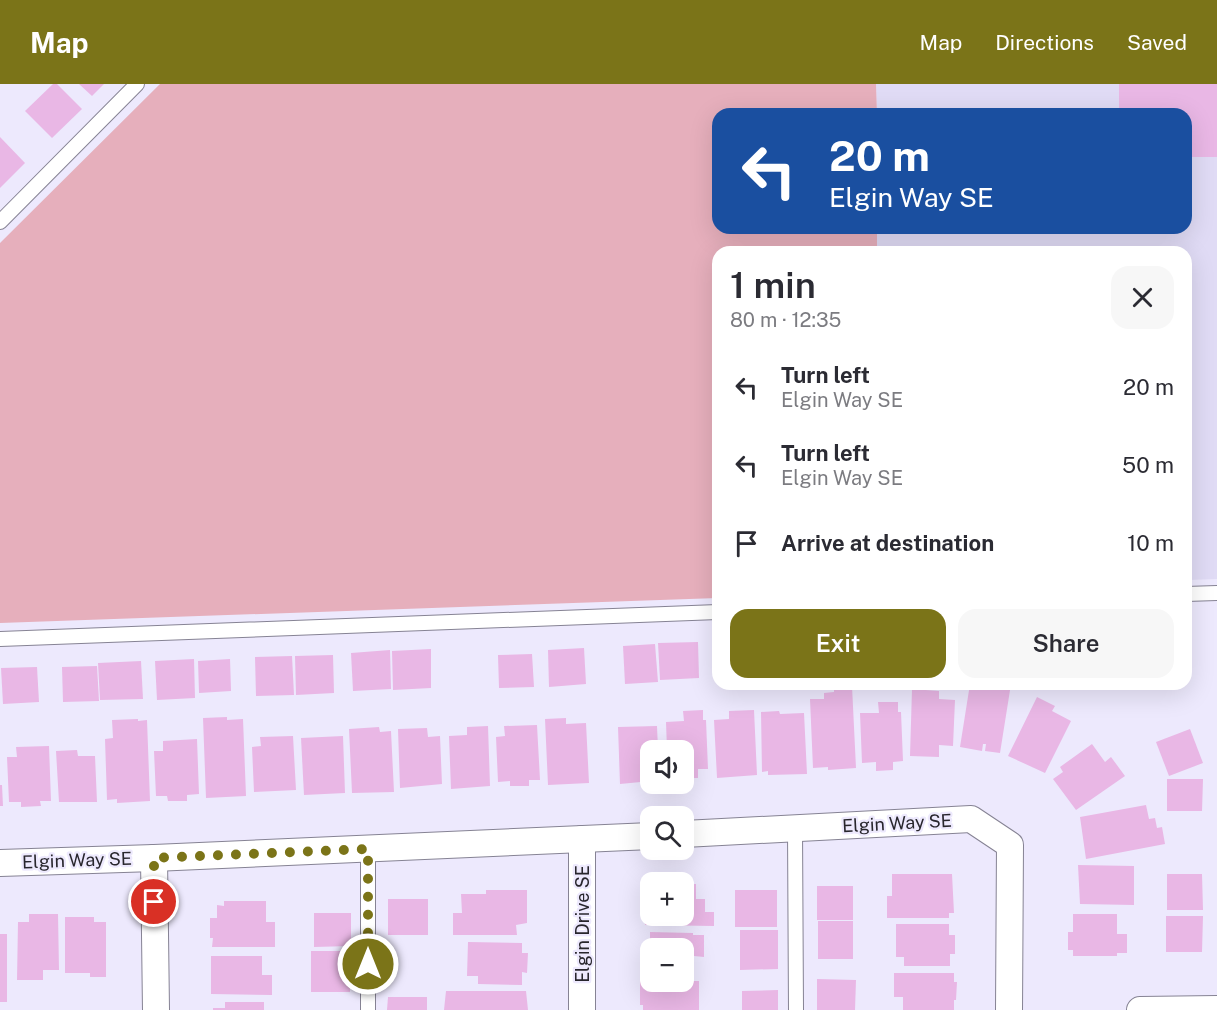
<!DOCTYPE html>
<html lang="en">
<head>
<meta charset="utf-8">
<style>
  :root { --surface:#fff; --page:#f7f7f7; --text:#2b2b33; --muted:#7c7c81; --accent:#7b7418 }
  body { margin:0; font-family:"Public Sans",sans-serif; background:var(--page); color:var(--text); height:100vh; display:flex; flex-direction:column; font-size:22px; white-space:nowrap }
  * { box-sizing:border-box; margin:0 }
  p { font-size:20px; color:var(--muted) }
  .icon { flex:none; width:33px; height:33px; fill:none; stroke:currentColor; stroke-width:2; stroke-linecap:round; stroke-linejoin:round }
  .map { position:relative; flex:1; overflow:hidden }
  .drawer { position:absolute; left:712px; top:162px; width:480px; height:444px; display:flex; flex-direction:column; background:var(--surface); border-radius:18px; box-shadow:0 6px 24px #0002 }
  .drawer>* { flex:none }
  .guide { position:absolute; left:712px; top:24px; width:480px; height:126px; border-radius:18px; box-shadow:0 6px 24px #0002; background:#1a4fa0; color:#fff; overflow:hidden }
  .controls { position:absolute; left:640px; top:656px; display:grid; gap:12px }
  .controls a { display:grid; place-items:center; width:54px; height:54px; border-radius:12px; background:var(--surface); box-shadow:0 6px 24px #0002; font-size:30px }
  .pin { position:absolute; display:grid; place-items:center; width:51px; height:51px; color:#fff; margin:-26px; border:3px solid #fff; border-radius:50%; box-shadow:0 2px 6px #0007 }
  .me { position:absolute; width:66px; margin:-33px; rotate:0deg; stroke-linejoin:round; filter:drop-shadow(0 0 4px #0008) }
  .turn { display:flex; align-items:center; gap:21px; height:126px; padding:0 18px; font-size:27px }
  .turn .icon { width:78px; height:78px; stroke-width:2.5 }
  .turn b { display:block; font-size:42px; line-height:51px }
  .round { display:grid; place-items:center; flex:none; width:63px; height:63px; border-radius:18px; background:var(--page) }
  .overview { display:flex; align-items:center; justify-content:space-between; height:102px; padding:0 18px }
  h1 { font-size:36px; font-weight:600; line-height:45px }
  .cta { display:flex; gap:12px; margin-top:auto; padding:12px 18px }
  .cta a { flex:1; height:69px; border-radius:18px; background:var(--accent); color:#fff; font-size:24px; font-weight:600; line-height:69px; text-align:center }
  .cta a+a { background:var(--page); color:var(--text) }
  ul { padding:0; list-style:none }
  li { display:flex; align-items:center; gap:18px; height:78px; padding:0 18px }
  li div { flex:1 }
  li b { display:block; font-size:22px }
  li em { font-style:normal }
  header { display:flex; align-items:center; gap:36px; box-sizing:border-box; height:84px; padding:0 30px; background:var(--accent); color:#fff }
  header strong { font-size:28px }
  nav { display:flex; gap:33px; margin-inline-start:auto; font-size:21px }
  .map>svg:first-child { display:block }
  .built { fill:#e0dbf5 }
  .green { fill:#e6afbc }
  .building { fill:#e9b7e5 }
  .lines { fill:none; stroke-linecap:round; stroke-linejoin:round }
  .lane-casing { stroke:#868394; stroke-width:16 }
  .street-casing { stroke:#868394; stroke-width:28 }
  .lane { stroke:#fff; stroke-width:14 }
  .street { stroke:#fff; stroke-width:26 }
  .route { stroke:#7b7418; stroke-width:10; stroke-dasharray:0 18 }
  .labels { text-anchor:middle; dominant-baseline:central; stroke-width:4.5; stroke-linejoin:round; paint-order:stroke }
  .street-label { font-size:18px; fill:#28262d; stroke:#ede9fd }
</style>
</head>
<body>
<header>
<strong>Map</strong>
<nav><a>Map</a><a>Directions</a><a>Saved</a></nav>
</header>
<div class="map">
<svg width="1217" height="926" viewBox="0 0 1217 926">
  <rect width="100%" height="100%" fill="#ede9fd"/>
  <!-- built -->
  <polygon class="built" points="876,0 1217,0 1217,495 1187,496 1186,168 877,168 877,144 1186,144 1186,30 877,30"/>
  <!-- green -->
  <polygon class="green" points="160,0 876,0 877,30 718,30 718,144 877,144 877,168 718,168 718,514 0,539 0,159"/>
  <!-- building -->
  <g class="building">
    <polygon points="53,0 57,0 82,25 52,54 25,27"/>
    <polygon points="79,0 104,0 92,12"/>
    <polygon points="1119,0 1217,0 1217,73 1186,73 1186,30 1119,30"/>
    <polygon points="0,53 25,79 0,104"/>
    <polygon points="698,558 699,594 660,596 658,559"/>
    <polygon points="655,560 658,598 625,600 623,562"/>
    <polygon points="584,564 586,600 549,603 548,566"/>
    <polygon points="431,565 431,604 393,606 392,567"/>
    <polygon points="390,566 391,605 353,607 351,569"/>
    <polygon points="532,570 534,603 499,604 498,571"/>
    <polygon points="333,571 334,609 296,611 295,572"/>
    <polygon points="292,572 294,611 256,612 255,573"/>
    <polygon points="194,575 195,614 157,616 155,577"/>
    <polygon points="230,575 231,607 199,609 198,577"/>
    <polygon points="141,577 143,615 100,616 98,579"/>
    <polygon points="97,582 99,617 63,618 62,583"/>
    <polygon points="37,583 39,618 3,620 1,584"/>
    <polygon points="970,600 1011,600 1000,669 985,667 986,660 983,660 982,667 960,663"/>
    <polygon points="852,602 856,684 828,686 828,683 813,684 810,615 824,615 824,609 834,608 834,603"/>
    <polygon points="912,605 939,607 939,615 955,616 953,662 939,661 939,673 910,672"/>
    <polygon points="1037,613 1055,622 1052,627 1071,637 1045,689 1008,672"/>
    <polygon points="878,618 898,618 898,628 901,628 903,677 893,678 893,686 876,687 876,678 862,679 860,629 879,629"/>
    <polygon points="703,626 703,636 706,636 708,685 698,685 698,694 684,694 684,666 667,666 666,638 684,637 683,627"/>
    <polygon points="754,626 757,691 717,694 714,636 729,635 729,627"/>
    <polygon points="779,627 780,630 804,629 807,690 768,691 768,687 762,688 761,628"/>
    <polygon points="227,633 227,636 243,635 246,712 206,714 203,634"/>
    <polygon points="566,634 566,640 586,639 589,699 548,701 545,635"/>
    <polygon points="138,635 138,637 147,636 150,717 117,719 117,715 107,716 105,655 113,654 112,636"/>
    <polygon points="537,641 540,696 529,696 529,702 510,702 510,697 498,698 496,653 505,652 504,642"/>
    <polygon points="488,642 490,702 451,705 449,652 467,651 467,643"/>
    <polygon points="657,642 658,666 651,666 651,697 620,700 618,643"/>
    <polygon points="379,643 380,648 391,647 394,708 352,709 349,645"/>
    <polygon points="427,644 428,653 440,652 442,700 400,704 398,645"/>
    <polygon points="1190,645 1203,679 1169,692 1156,658"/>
    <polygon points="293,652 296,706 254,708 252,663 261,662 260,653"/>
    <polygon points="343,652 345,709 304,711 301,654"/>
    <polygon points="197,655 199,710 187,711 187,717 168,717 167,712 156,712 154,667 163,667 163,657"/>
    <polygon points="1092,660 1105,678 1111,673 1125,692 1076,726 1053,695 1063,688 1060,683"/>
    <polygon points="49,662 51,717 40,717 41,722 21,723 21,718 9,718 7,673 17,673 16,663"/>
    <polygon points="77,666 78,672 95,672 97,718 59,718 56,667"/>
    <polygon points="1167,695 1203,695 1202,727 1167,727"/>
    <polygon points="0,701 2,701 3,722 0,722"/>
    <polygon points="1146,721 1149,735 1155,734 1157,744 1162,743 1165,760 1086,775 1080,733"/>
    <polygon points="1078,781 1134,782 1134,821 1080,820"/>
    <polygon points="892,790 952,790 954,829 949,829 949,834 887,834 887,812 892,812"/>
    <polygon points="1167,790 1202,790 1203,826 1167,826"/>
    <polygon points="684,800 696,800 696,815 705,815 705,828 714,828 714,842 645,841 646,813 651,813 651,831 684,831"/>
    <rect x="817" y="802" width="36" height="34"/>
    <polygon points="486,806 527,806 527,839 516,841 517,851 453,851 453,829 462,829 461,810 486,810"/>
    <rect x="735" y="806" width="42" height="37"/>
    <rect x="388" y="815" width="40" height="36"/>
    <polygon points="224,817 266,817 266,838 275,838 275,863 212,863 213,854 210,854 210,834 217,834 217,821 224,822"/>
    <polygon points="314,829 351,829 351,862 314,863"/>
    <polygon points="29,830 58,830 59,886 43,886 43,896 17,896 18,838 29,838"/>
    <polygon points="1073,830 1117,830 1117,850 1127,850 1127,869 1117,869 1117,872 1073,872 1073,866 1068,866 1068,848 1073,848"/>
    <polygon points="1166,832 1203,832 1202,868 1166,868"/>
    <polygon points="65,833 94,833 94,838 106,838 106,893 90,893 90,889 65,889"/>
    <rect x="818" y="837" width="35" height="38"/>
    <polygon points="896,840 949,840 949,851 955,851 955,870 950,870 950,882 904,882 904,873 896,873"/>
    <polygon points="740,846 778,846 778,885 740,886"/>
    <polygon points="650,848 693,849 693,851 704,851 704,873 694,872 694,891 684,891 684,864 650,864"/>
    <rect x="0" y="850" width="7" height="68"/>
    <polygon points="468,858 522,859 522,869 528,869 527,889 522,888 522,901 478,900 478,892 467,892"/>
    <polygon points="651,866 651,886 640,884 640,867"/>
    <rect x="311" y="867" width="39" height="41"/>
    <polygon points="211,872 262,872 262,891 272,891 272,911 211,910"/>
    <polygon points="894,889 954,889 954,898 957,898 956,916 954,916 954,926 903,926 903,913 894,913"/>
    <polygon points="817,895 856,896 855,926 817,926"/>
    <polygon points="640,897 699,897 699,926 643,926 643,921 640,921"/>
    <polygon points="778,906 778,926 742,926 742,907"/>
    <polygon points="446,907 526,907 528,926 444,926"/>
    <polygon points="388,913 427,913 427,926 387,926"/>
    <polygon points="225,918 264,918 264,926 213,926 213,924 225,924"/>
  </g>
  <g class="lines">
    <!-- lane casing -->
    <g class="lane-casing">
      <g id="lane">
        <polyline points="0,138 137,0"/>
        <polyline points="1186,510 1217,509"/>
        <polyline points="0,555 718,528"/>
        <polyline points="795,745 796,926"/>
        <polyline points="368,765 368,926"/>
      </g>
    </g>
    <!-- street casing -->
    <g class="street-casing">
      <g id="street">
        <polyline points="684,750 971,735 1010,761 1009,926"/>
        <polyline points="582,755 582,926"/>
        <polyline points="154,774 156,926"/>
        <polyline points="0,779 154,774 651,752"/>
        <polyline points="1140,926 1217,925"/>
      </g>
    </g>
    <!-- lane -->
    <use href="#lane" class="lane"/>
    <!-- street -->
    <use href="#street" class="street"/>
  </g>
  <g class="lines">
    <!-- route -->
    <polyline class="route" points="154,818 154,774 368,765 368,880"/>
  </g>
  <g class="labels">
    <!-- street labels -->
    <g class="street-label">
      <text transform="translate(897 739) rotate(-3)">Elgin Way SE</text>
      <text transform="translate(77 776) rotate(-2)">Elgin Way SE</text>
      <text transform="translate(582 840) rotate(-90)">Elgin Drive SE</text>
    </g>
  </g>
</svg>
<div class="controls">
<a><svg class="icon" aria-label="sound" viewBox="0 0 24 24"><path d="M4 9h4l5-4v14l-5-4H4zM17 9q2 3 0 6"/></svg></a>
<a><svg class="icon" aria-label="search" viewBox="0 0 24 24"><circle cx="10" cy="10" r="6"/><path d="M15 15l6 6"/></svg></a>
<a>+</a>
<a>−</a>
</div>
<div class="pin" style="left:154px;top:818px;background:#d93025"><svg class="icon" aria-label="arrive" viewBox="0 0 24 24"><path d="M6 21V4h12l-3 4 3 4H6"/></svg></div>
<svg class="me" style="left:368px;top:880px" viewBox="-20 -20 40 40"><circle r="17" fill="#7b7418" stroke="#fff" stroke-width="3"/><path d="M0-11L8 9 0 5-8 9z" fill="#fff"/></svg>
<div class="guide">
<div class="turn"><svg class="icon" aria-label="left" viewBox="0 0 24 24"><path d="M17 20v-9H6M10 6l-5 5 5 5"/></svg><div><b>20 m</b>Elgin Way SE</div></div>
</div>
<section class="drawer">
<div class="overview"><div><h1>1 min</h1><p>80 m · 12:35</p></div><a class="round"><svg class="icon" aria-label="close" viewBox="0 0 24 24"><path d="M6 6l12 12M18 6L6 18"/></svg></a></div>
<ul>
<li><svg class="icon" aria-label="left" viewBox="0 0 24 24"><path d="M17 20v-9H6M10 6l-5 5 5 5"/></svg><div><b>Turn left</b><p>Elgin Way SE</p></div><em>20 m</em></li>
<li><svg class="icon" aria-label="left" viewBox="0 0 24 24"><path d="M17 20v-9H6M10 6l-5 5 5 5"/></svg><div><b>Turn left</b><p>Elgin Way SE</p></div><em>50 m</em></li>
<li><svg class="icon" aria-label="arrive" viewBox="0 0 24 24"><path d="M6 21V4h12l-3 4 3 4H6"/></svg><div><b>Arrive at destination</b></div><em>10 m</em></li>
</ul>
<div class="cta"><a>Exit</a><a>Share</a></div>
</section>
</div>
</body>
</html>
